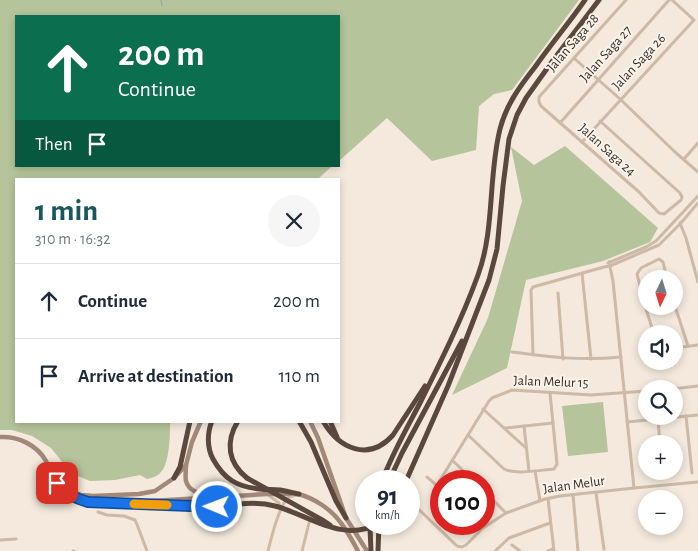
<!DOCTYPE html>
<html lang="en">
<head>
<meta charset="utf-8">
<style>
  :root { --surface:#fff; --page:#f6f6f7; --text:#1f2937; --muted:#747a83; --line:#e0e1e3; --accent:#1a575d }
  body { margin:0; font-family:"Alegreya Sans",sans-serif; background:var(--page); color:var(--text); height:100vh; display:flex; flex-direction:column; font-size:19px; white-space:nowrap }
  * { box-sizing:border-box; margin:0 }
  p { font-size:16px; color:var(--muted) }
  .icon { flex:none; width:28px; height:28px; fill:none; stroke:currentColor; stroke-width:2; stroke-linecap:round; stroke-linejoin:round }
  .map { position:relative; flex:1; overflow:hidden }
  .side { position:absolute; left:15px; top:178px; width:325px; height:245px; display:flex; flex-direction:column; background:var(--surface); border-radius:0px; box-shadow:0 2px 8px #0003 }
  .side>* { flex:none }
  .top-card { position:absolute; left:15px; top:15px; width:325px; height:152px; border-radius:0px; box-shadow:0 2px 8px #0003; background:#0b6e4f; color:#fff; overflow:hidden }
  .needle { width:32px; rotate:184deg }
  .buttons { position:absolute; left:638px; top:270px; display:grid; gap:10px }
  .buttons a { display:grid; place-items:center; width:45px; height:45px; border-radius:50%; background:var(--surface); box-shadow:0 2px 8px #0003; font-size:25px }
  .speed { position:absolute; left:355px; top:470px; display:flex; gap:10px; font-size:25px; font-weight:700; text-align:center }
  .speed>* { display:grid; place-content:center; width:65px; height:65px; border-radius:50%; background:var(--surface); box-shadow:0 2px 8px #0003; line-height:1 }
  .speed small { font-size:12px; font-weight:400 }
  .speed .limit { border:8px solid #d22; background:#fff; color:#111 }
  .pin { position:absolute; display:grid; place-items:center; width:42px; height:42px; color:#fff; margin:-21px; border-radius:10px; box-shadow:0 2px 8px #0006 }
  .me { position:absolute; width:55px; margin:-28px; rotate:271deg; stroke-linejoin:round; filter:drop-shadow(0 0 4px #0008) }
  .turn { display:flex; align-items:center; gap:18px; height:105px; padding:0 20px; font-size:22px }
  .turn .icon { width:65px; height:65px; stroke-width:2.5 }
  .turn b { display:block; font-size:35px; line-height:42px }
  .then { display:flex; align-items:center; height:48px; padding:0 20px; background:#0003; gap:10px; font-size:19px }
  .round { display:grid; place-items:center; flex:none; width:52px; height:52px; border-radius:26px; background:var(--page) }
  .head { display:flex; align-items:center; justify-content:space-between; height:85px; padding:0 20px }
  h1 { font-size:30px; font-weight:700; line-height:38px; color:var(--accent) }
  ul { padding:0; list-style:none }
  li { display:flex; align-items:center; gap:15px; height:75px; padding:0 20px; border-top:1px solid var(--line) }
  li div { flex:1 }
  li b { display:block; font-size:19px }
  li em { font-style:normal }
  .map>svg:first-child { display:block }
  .green { fill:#b5c49b }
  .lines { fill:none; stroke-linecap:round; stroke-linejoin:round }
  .stream { stroke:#79afb3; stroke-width:1 }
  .street { stroke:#cdb9a7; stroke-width:3 }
  .secondary { stroke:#a18878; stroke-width:4.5 }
  .highway { stroke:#5a483e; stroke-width:5 }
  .highway-bridge { stroke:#5a483e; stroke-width:5 }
  .route-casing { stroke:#114b97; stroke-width:12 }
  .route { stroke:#1a73e8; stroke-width:9 }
  .slow { stroke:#f59e0b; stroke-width:9 }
  .labels { text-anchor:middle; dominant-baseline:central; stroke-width:4; stroke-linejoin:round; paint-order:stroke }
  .street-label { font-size:14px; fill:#382e28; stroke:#fbf3e9 }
</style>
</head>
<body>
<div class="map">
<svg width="698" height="551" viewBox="0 0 698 551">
  <rect width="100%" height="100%" fill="#f4e9dc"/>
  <!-- green -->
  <g class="green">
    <path d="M0,0H579L512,90L494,94L479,106L476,150L432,161L387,118L339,161V16H16V166H332L318,179H16V421H170C170,434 170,462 161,472C158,476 152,478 147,479L140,475L115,480L90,481L75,475L64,464L51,448L32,436L12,430H0Z"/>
    <polygon points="565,146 658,228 650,242 603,261 526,280 507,368 452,395 488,318 522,201 511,147 534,165"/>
    <polygon points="603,402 608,452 568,456 562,406"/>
  </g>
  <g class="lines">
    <!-- stream -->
    <polyline class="stream" points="161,0 162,6"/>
    <!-- street -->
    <g class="street">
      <polyline points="575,59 620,99 675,152 698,172"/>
      <polyline points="600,121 680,193 682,197 681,200 664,214 659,213 639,192 541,106 539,102 539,97 626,0"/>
      <polyline points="560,123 669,0"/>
      <polyline points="582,142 694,20 672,0"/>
      <polyline points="684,159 698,143"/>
      <polyline points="680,223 686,238 698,282"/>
      <polyline points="609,262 613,281 634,488"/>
      <polyline points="608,263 646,247 656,241 698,196"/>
      <polyline points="582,273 591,359"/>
      <polyline points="558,293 563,359"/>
      <polyline points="674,303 688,346"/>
      <polyline points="654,334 645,306 637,274 641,268 659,259 663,262 667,279"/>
      <polyline points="674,348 698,345"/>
      <path d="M512,352C549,357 582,361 621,357"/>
      <polyline points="533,355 531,290 533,287 604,267 610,266 659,245 680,224 698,203"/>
      <polyline points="672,389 698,386"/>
      <polyline points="483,409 526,448"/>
      <polyline points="686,416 692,473"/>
      <polyline points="658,419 660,444"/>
      <polyline points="627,422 698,415"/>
      <polyline points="524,426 529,471"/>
      <polyline points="505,428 553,423"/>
      <path d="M468,435L504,469C516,475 540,470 554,469L557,464L550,393"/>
      <polyline points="453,461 474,481"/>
      <polyline points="535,471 540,501"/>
      <polyline points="663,471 663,478"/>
      <polyline points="427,477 441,489"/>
      <polyline points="437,485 489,401 492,398 512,390 591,395 646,391"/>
      <polyline points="484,491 506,513"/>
      <polyline points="596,493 604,549"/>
      <polyline points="267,494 279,503 280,507"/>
      <polyline points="573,495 578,551"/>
      <polyline points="548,499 554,551"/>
      <polyline points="410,501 457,546 462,547 466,545 483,528 506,513 545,499 560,496 634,488 698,482"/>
      <polyline points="98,512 107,515 124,516 135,520 138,527 147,551"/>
      <polyline points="0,540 16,539"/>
      <polyline points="512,545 520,551"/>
      <polyline points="73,551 74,551"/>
      <path d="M268,551C271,539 279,504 289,497C290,497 296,495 297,495"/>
      <polyline points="302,551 309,523"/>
      <polyline points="495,551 509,538 550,523"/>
      <polyline points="548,551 553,549"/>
    </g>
    <!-- secondary -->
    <g class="secondary">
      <polyline points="310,421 318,438 346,518 367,551"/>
      <path d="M0,437C18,436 37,445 46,461C51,471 54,483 63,491C78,503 97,504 115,503"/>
      <path d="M186,465C186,470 185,477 186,481C189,493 203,494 213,496"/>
      <polyline points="56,476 62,484 71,491 81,495 93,496 139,494 155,491 174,478 186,465 192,442 201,421"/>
      <path d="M298,494C314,498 331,509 341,523C348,532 353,542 358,551"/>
      <polyline points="135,502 267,494 290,494"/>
    </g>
    <!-- highway -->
    <g class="highway">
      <path d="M212,421C207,433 207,448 213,459C224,479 237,487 260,489C267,490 273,489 280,490C286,491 293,493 299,494"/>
      <path d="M238,421C225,442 228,463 247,478"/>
      <polyline points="299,421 311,442 336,501 346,518"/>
      <path d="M323,421C339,449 369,462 393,435L425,386"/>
      <polyline points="330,421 337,437"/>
      <polyline points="174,478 180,467 190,421"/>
      <path d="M382,481C392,454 407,428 420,403C441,361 462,319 478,275C495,229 488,177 500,129C506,105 520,86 535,67C551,44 569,23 585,0"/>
      <polyline points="389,481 402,453 462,341"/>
      <polyline points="406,481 448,386 489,280 497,249 503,186 509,139 517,115 526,98 551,63 599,0"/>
      <polyline points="112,503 217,507"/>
      <polyline points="378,551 379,524"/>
    </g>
    <!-- highway-bridge -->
    <g class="highway-bridge">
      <polyline points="247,478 324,521 330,525"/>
      <path d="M217,507C236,504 256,501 275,506C309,515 342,543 378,524"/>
      <polyline points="370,527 371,551"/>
    </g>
  </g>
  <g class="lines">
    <!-- route casing -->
    <g class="route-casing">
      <path id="route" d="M57,483C65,494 75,498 88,502L217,507"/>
    </g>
    <!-- route -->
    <use href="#route" class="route"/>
    <!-- slow -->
    <polyline class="slow" points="134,504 167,505"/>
  </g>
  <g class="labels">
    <!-- street labels -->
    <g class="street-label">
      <text transform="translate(573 43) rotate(-49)">Jalan Saga 28</text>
      <text transform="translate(606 54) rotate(-48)">Jalan Saga 27</text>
      <text transform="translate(639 62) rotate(-47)">Jalan Saga 26</text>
      <text transform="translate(607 150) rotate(42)">Jalan Saga 24</text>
      <text transform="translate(551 382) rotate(2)">Jalan Melur 15</text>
      <text transform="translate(574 485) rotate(-8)">Jalan Melur</text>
    </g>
  </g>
</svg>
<div class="buttons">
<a><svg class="needle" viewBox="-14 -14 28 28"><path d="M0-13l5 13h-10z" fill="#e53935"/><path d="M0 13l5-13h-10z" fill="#747a83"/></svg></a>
<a><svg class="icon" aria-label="sound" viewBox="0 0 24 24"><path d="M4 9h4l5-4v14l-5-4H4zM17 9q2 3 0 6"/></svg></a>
<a><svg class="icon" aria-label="search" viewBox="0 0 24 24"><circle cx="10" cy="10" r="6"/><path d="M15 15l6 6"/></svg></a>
<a>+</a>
<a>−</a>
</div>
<div class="speed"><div>91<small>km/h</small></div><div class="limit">100</div></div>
<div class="pin" style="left:57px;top:483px;background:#d93025"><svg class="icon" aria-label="arrive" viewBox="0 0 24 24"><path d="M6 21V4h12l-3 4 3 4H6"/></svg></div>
<svg class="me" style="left:217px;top:507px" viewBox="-20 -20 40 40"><circle r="17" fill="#1a73e8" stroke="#fff" stroke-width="3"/><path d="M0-11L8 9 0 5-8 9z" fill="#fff"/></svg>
<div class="top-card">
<div class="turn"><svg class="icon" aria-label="ahead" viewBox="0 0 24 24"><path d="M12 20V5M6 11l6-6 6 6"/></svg><div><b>200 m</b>Continue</div></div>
<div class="then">Then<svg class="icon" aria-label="arrive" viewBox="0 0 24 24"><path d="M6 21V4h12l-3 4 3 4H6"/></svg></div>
</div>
<section class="side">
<div class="head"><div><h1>1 min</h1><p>310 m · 16:32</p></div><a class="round"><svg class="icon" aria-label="close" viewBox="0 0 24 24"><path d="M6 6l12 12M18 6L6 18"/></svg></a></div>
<ul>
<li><svg class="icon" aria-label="ahead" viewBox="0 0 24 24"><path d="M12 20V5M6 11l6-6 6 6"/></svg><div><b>Continue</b></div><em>200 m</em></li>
<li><svg class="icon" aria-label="arrive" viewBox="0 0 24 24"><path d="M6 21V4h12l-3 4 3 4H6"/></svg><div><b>Arrive at destination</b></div><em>110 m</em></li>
</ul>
</section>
</div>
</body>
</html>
